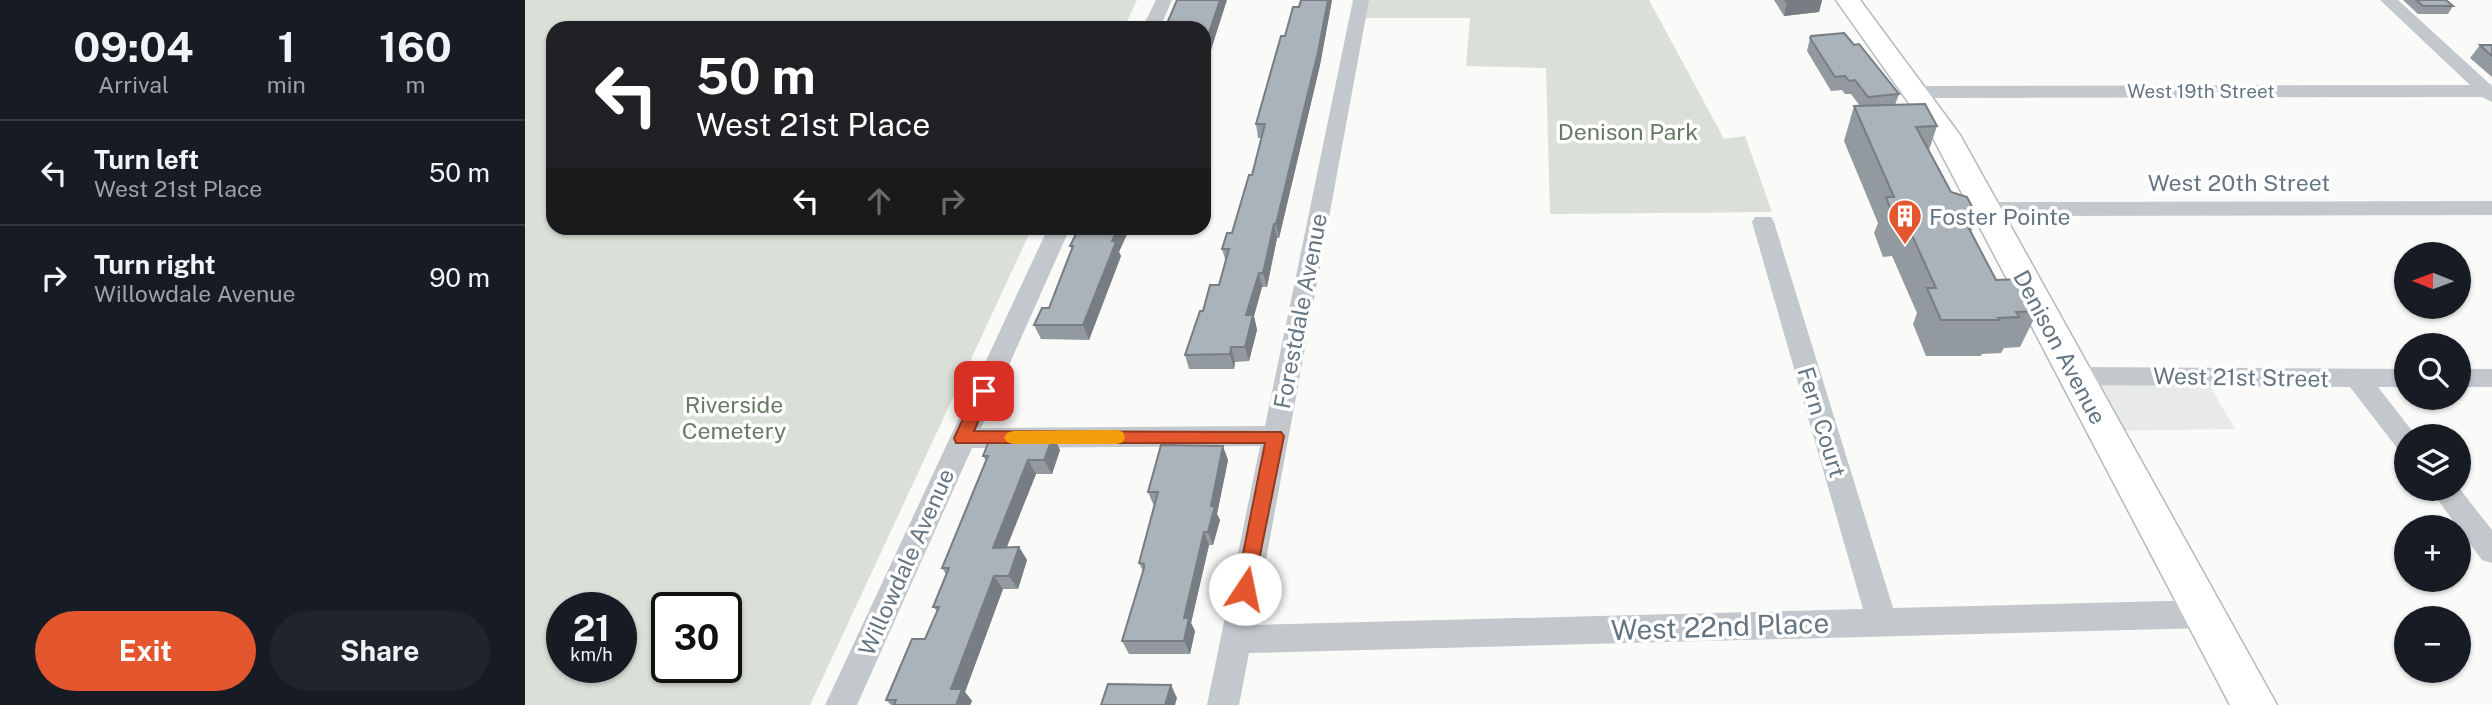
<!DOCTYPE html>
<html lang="en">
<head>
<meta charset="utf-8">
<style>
  :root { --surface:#171b24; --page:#20242c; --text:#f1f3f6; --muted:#9ea1a6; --line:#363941; --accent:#e4572e }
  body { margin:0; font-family:"Public Sans",sans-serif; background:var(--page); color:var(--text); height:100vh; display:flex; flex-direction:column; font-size:26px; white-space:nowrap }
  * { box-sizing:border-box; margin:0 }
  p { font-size:23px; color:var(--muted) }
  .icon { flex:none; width:38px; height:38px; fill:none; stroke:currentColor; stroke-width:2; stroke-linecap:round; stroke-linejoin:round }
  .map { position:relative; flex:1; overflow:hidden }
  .side { display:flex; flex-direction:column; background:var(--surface); width:525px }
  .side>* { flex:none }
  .top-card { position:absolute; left:21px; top:21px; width:665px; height:214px; border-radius:21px; box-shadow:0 2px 5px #0004; background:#202124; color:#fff; overflow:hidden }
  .needle { width:46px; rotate:271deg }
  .buttons { position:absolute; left:1869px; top:242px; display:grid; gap:14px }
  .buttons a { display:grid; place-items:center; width:77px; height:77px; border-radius:50%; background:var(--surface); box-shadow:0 2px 5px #0004; font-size:35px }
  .speed { position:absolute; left:21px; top:592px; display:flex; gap:14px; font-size:35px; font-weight:700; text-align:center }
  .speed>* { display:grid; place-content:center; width:91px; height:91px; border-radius:50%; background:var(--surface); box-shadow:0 2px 5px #0004; line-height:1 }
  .speed small { font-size:18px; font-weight:400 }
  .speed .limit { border:4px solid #111; border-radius:10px; background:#fff; color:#111 }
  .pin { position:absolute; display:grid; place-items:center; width:60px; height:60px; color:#fff; margin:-30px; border-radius:14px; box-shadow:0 4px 10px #0006 }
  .me { position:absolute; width:77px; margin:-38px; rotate:11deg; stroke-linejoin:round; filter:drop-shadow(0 0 5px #0008) }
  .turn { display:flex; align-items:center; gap:24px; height:147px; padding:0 35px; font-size:32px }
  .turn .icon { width:91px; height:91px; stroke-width:2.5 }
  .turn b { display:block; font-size:49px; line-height:60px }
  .lanes { display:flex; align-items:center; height:66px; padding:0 35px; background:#0003; justify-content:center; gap:35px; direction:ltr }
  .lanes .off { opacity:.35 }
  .eta { display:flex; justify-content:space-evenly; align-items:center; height:119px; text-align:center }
  .eta b { font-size:42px; font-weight:700; line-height:49px }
  .primary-button { display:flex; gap:14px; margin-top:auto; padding:14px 35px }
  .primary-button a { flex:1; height:80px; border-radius:42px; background:var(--accent); color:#fff; font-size:28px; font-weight:700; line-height:80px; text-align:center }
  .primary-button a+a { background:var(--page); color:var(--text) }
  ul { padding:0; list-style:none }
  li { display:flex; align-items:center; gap:21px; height:105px; padding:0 35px; border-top:2px solid var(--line) }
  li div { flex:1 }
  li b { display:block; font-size:26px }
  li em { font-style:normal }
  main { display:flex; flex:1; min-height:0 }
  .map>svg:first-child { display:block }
  .built { fill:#e8e9e9 }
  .green { fill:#dadfd7; fill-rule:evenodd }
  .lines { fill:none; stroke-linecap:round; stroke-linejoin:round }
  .secondary-casing { stroke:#b3babf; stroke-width:3 }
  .minor { fill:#c3c8cc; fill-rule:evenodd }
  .secondary { fill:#fff; fill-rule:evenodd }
  .wall { fill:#929a9f }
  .shaded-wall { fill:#777d82 }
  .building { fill:#aab3b9; stroke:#777d82; stroke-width:2 }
  .route { fill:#e4572e; stroke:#94391e; stroke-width:2 }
  .slow { fill:#f59e0b }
  .labels { text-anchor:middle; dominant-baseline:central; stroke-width:7; stroke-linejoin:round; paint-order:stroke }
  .far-street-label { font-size:19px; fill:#657683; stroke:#fff }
  .park-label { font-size:23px; fill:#687a64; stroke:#fff }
  .street-label { font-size:23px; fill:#657683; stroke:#fff }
  .poi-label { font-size:23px; fill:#657683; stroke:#fff; text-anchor:start }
  .near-street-label { font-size:28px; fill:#657683; stroke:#fff }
</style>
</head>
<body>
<main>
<section class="side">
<div class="eta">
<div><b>09:04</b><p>Arrival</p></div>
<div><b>1</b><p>min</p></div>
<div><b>160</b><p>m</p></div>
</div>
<ul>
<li><svg class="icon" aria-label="left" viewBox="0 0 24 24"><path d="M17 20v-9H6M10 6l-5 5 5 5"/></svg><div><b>Turn left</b><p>West 21st Place</p></div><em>50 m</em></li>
<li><svg class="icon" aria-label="right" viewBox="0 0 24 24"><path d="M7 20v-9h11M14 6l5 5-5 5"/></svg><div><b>Turn right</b><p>Willowdale Avenue</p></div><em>90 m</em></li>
</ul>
<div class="primary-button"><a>Exit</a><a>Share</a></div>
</section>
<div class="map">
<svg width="1967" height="705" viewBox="0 0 1967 705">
  <rect width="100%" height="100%" fill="#fafaf8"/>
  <!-- built -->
  <polygon class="built" points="1551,376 1679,376 1710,429 1581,431"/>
  <!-- green -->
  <g class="green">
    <path d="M0,0H612L599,28H28V228H507L285,705H0ZM37,607H96V667H37ZM142,607H201V667H142Z"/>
    <polygon points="836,0 1124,0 1199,139 1220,136 1247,212 1025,214 1021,68 941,66 945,18 832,18"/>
  </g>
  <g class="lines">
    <!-- secondary casing -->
    <g class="secondary-casing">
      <polygon id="secondary" points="1311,0 1335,0 1435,135 1752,705 1705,705 1407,136"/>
    </g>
    <!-- minor -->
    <g class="minor">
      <polygon points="631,0 647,0 635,28 617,28"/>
      <polygon points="828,0 844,0 729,625 1338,609 1227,222 1230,217 1246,217 1249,222 1368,608 1680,600 1691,604 1695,614 1691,624 1680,628 724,653 714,705 682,705 735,446 447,448 332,705 300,705 523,228 545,228 456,428 740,426"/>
      <polygon points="1855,0 1873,0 1967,86 1967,102 1957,97 1390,98 1381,92 1390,86 1945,85"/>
      <polygon points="1967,201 1967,215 1460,216 1452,214 1449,209 1452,204 1460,202"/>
      <polygon points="1551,367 1881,369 1881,387 1853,387 1891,436 1881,436 1881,451 1872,448 1825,387 1551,385 1542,383 1538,376 1542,369"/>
      <rect x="1934" y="369" width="33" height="18"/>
      <polygon points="1904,488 1934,488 1967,530 1967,563 1957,560"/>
    </g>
    <!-- secondary -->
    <use href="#secondary" class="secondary"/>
  </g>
  <!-- wall -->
  <g class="wall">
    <polygon points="776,0 807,0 795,65 754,238 752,238 742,287 737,287 729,316 732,330 724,361 710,362 709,369 664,369 660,355 678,311 694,285 701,262 697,249 707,233 727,175 736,138 733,138 731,124 760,36"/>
    <polygon points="1249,0 1297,0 1294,12 1259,16"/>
    <polygon points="1878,0 1921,0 1928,6 1923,14 1893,14"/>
    <polygon points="1285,38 1329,45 1374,94 1370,105 1412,126 1404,150 1426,192 1452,216 1446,232 1471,280 1513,311 1495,347 1479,348 1476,353 1457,354 1456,356 1401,356 1388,324 1392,313 1367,256 1358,257 1349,233 1353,223 1319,141 1329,106 1335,106 1326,94 1320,94 1317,90 1306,91 1282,51"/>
    <polygon points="1955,45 1967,45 1967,77 1945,58"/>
    <polygon points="545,246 594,252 596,256 564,340 516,339 509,325 524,308 547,249"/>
    <polygon points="528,436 535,450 527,474 511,474 482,547 494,547 502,560 493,589 478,589 440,692 447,701 445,705 366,705 361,700 400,639 412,611 408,607 421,574 417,568 461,461 458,456"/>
    <polygon points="703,460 692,514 695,520 688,545 684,545 666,623 670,631 665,654 604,654 597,641 618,571 614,563 629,506 623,492"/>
  </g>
  <!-- shaded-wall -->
  <g class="shaded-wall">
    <polygon points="695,0 702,0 679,72 679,48"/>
    <polygon points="803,0 807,0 795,65 754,238 751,224"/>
    <polygon points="1285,0 1297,0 1294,12 1259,16 1262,2"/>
    <polygon points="749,224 752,238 742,287 738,273"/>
    <polygon points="593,228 605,228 594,252 596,256 564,340 558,325 587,241"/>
    <polygon points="734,273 737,287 729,316 732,330 724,361 720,347 721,315"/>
    <polygon points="706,347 710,362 709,369 705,354"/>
    <polygon points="528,436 535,450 527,474 519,460"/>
    <polygon points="698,446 703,460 692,514 695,520 688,545 683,532 686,506"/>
    <polygon points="503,460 511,474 476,561 468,548"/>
    <polygon points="679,532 684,545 666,623 670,631 665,654 659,641 659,618"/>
    <polygon points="494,547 502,560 493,589 484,576"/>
    <polygon points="469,576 478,589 440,692 447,701 445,705 431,705 426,689"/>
    <polygon points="646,685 652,698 650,705 640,705"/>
  </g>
  <!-- building -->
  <g class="building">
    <polygon points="652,0 695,0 679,48 679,28 640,28"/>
    <polygon points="776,0 803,0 793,52 751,224 749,224 738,273 734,273 721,315 728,315 720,347 706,347 705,354 660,355 675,311 678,311 685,285 694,285 704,249 697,249 702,233 707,233 724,175 727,175 740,124 731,124 756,36 760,36 768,7 774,7"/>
    <polygon points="1260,0 1285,0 1262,2"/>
    <polygon points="1891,0 1921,0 1928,6 1898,6"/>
    <polygon points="1319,33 1329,45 1334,44 1374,94 1343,97 1330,80 1324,81 1320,76 1310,77 1285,38 1286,36"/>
    <polygon points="1955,45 1967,45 1967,56"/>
    <polygon points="1400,104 1412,126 1391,127 1426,192 1442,197 1452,216 1450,216 1451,219 1439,219 1471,280 1496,279 1513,311 1491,312 1494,317 1473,318 1474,320 1416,320 1402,288 1411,288 1380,220 1370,220 1361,197 1369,197 1329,106"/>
    <polygon points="554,228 593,228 587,241 591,242 558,325 509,325 517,308 524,308 548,246 545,246"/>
    <polygon points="466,436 528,436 519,460 503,460 468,548 494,547 484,576 469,576 426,689 437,689 431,705 369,705 371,700 361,700 387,639 400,639 414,607 408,607 424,568 417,568 463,456 458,456"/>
    <polygon points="636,445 698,446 686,506 690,506 683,532 679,532 659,618 664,618 659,641 597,641 619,568 619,564 614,563 633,492 623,492"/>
    <polygon points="583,684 646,685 640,705 576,705"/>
  </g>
  <!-- route -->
  <polygon class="route" points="459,385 467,391 449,431 756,432 759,436 727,595 720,597 714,595 711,589 740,443 431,443 429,438 453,387"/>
  <!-- slow -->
  <polygon class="slow" points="592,430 598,432 600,437 598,442 592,444 488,444 482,442 479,438 482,433 488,431"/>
  <!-- icons -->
  <defs>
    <g id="building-pin" transform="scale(1.75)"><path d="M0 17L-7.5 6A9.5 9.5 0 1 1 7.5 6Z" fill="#e4572e" stroke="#fff"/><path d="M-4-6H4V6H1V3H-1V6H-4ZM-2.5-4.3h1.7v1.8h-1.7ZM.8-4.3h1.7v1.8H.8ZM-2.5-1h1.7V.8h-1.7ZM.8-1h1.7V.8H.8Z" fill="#fff"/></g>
  </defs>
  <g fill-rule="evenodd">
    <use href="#building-pin" x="1380" y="216"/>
  </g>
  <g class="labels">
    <!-- far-street labels -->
    <g class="far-street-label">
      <text x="1676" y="91">West 19th Street</text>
    </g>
    <!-- park labels -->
    <g class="park-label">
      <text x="1103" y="131">Denison Park</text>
      <text x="209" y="404">Riverside<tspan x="209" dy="26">Cemetery</tspan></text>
    </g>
    <!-- street labels -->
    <g class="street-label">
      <text x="1714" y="182">West 20th Street</text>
      <text transform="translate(775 311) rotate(-79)">Forestdale Avenue</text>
      <text transform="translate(1535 347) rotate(62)">Denison Avenue</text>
      <text transform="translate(1716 377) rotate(1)">West 21st Street</text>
      <text transform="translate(1297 422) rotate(73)">Fern Court</text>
      <text transform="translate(381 562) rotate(-66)">Willowdale Avenue</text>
    </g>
    <!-- poi labels -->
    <g class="poi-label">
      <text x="1404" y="216">Foster Pointe</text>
    </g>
    <!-- near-street labels -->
    <g class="near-street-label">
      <text transform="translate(1195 626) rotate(-2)">West 22nd Place</text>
    </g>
  </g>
</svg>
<div class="buttons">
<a><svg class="needle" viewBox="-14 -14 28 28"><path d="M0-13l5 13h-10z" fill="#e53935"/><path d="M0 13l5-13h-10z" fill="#9ea1a6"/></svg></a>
<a><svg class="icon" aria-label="search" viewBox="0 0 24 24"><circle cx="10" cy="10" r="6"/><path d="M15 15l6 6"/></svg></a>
<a><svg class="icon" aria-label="layers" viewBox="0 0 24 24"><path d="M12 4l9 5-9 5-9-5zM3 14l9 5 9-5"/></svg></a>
<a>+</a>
<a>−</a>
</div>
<div class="speed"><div>21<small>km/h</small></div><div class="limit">30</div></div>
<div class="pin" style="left:459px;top:391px;background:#d93025"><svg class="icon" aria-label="arrive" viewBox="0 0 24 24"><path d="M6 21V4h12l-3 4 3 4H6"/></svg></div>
<svg class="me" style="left:720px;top:589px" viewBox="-20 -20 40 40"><circle r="19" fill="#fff"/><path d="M0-13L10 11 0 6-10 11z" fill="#e4572e"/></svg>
<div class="top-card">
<div class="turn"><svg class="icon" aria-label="left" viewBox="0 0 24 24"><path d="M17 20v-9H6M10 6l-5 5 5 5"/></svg><div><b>50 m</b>West 21st Place</div></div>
<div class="lanes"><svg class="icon" aria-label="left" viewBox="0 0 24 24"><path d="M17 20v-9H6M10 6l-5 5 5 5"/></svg><svg class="icon off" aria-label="ahead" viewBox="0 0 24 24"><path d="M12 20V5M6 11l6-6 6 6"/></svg><svg class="icon off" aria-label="right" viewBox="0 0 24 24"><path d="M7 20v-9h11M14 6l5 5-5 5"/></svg></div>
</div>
</div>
</main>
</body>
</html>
